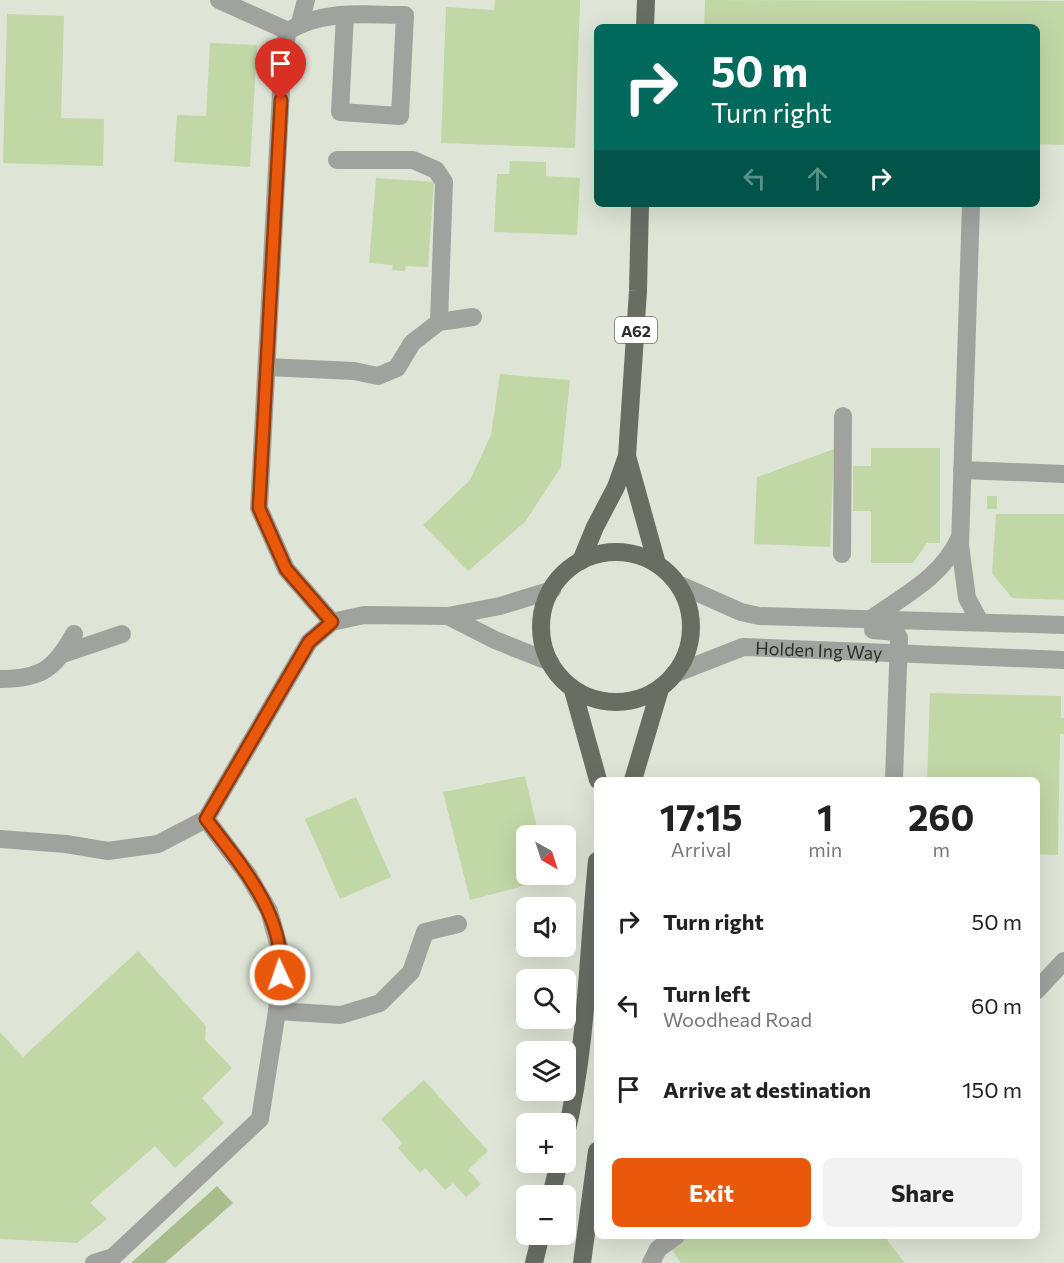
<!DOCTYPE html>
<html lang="en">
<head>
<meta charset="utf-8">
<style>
  :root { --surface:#fff; --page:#f2f2f2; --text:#222; --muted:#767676; --accent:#ea580c }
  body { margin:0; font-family:Commissioner,sans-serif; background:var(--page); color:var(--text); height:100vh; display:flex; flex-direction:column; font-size:22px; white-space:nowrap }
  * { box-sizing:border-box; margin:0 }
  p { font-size:20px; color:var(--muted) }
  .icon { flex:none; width:33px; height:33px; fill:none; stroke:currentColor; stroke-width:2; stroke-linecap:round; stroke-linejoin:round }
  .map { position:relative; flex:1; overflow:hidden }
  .sheet { position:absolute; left:594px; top:777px; width:446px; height:462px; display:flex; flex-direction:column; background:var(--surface); border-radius:9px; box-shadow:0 6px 24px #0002 }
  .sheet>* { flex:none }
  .banner { position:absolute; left:594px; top:24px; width:446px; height:183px; border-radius:9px; box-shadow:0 6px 24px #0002; background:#00695c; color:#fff; overflow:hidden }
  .needle { width:39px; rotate:141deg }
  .tools { position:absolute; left:516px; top:825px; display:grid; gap:12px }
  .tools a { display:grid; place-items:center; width:60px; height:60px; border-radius:9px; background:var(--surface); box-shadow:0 6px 24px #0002; font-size:30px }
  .pin { position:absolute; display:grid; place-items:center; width:51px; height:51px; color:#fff; margin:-62px -26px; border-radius:50% 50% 50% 0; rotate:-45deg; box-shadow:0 0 6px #0007 }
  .pin .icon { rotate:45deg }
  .me { position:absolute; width:66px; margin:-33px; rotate:357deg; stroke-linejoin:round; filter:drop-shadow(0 0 4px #0008) }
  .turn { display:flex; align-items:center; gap:21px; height:126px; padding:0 18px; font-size:27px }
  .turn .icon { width:78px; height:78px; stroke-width:2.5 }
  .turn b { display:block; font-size:42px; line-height:51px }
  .lanes { display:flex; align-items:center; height:57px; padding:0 18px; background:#0003; justify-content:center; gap:30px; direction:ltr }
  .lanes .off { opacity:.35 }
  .eta { display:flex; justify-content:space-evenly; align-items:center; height:102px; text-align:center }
  .eta b { font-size:36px; font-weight:700; line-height:42px }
  .button { display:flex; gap:12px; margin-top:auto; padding:12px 18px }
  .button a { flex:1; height:69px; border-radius:9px; background:var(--accent); color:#fff; font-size:24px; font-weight:700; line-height:69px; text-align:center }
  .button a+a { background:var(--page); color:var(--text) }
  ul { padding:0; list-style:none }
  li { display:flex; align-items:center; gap:18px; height:84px; padding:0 18px }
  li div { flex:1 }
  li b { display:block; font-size:22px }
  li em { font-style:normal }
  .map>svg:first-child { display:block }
  .forest { fill:#a8bc8c }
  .building { fill:#c2d7a6 }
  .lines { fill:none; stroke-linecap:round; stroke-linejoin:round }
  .minor { stroke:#a0a39d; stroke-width:18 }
  .major { stroke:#696e63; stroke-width:18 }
  .route-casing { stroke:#983908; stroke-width:15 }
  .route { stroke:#ea580c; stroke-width:10 }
  .labels { text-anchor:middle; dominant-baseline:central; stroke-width:5; stroke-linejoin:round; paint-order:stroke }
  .shield { fill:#fff; stroke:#6b6d69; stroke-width:1.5 }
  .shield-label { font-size:16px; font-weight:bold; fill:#2c2e29 }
  .street-label { font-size:18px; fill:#2c2e29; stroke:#fff }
</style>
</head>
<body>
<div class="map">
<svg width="1064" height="1263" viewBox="0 0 1064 1263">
  <rect width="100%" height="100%" fill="#dee5d6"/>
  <!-- forest -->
  <polygon class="forest" points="217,1186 233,1203 165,1263 131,1263"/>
  <!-- building -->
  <g class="building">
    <polygon points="495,0 580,0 575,148 441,143 446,7 494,10"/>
    <polygon points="705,0 1064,1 1064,145 1036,144 1036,27 704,27"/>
    <polygon points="7,14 64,16 61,118 104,119 103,166 3,163"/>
    <polygon points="210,43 257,45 250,167 174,162 177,115 206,116"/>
    <polygon points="510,161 546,162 546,176 580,178 577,235 494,232 497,174 509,174"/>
    <polygon points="376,178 434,182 428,267 406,266 405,271 392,270 393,265 369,263"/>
    <polygon points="500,374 570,380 561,467 525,522 468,571 423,525 470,480 491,435"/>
    <polygon points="871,448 940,448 940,543 927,543 913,563 871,563 871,511 853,511 853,466 871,466"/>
    <polygon points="834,449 830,547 754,544 757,477"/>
    <rect x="987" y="496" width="10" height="13"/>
    <polygon points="996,514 1064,514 1064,600 1012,598 992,573"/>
    <polygon points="930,693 1061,696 1061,718 1064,718 1064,734 1060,734 1058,855 1036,854 1036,780 927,780"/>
    <polygon points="525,776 539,836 526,836 526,874 548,874 550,879 470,900 443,792"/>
    <polygon points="356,797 391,877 340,899 305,819"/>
    <polygon points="138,951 206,1026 205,1040 232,1068 202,1098 224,1123 175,1168 155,1146 90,1203 107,1219 77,1243 0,1239 0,1032 23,1057"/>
    <polygon points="424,1080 488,1151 468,1170 481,1184 466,1197 453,1183 445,1190 425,1168 420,1173 398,1148 402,1143 381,1119"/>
    <polygon points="690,1236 884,1236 905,1263 681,1263 672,1250"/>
  </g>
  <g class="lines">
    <!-- minor -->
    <g class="minor">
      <polyline points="219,0 288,31"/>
      <polyline points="300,23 306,0"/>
      <polyline points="337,160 413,160 436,170 444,182 439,322"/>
      <polyline points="971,204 960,545 967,598 980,622"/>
      <polyline points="267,367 354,371 378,376 397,368 412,343 439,322 473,317"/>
      <polyline points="962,470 1064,474"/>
      <polyline points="842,554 843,416"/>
      <polyline points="678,584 741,612 759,616 1064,625"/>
      <polyline points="448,616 495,640 550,662"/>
      <path d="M871,619C903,596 942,577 959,539"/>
      <path d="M332,622L286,569L259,508L283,53L288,31C324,9 365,15 405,15L400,116L340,112L345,15"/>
      <polyline points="873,630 896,632 899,638 894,780"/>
      <polyline points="63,654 122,634"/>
      <path id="s1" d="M674,674L743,647L1064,660"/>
      <path d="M0,679C41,679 55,669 74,634"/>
      <polyline points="0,839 66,844 108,851 158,844 206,819 309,642 332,622 364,615 448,616 500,606 552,590"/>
      <polyline points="1036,991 1064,961"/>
      <polyline points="277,1011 341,1015 380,1003 411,972 425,932 458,924"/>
      <polyline points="94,1263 113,1257 260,1119 277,1011 282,957 269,911 248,875 206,819"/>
      <polyline points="651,1263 658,1249 676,1236"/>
    </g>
    <!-- major -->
    <g class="major">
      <polyline points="645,27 646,0"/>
      <polyline points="627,456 657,564"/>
      <circle cx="616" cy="627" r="75"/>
      <polyline points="581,561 595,527 616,487 627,456 638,291 640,204"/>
      <polyline points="573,690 598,780"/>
      <polyline points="633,780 660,689"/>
      <path d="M566,1134C587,1047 588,950 597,861"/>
      <polyline points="551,1196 559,1162"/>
      <polyline points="534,1263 541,1234"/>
      <polyline points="582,1263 597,1151"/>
    </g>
  </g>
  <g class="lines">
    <!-- route casing -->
    <g class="route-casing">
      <path id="route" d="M280,975C286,915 240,864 206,819L309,642L332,622L286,569L259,508L281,100"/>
    </g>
    <!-- route -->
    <use href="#route" class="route"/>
  </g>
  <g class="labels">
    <!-- shield labels -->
    <rect class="shield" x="615" y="317" width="42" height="26" rx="4.5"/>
    <g class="shield-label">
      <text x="636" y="330">A62</text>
    </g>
    <!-- street labels -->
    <g class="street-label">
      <text stroke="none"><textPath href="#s1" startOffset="150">Holden Ing Way</textPath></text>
    </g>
  </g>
</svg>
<div class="tools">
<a><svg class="needle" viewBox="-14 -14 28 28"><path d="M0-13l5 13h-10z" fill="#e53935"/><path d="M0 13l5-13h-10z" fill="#767676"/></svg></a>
<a><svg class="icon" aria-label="sound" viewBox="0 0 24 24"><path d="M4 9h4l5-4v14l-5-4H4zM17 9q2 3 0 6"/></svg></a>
<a><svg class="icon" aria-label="search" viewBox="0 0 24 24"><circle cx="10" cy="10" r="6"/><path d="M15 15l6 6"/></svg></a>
<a><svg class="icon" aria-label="layers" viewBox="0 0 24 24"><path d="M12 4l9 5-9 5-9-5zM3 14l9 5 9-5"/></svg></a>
<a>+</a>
<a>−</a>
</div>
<div class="pin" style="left:281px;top:100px;background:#d93025"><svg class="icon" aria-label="arrive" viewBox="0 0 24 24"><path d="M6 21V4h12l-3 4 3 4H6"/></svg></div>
<svg class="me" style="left:280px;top:975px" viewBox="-20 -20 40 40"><circle r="17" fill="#ea580c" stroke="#fff" stroke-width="3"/><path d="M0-11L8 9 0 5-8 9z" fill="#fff"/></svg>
<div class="banner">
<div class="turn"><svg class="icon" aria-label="right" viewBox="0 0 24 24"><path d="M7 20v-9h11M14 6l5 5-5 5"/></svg><div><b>50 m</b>Turn right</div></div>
<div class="lanes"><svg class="icon off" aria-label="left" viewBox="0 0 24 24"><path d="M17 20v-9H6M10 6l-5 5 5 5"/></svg><svg class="icon off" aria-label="ahead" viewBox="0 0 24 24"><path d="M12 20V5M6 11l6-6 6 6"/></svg><svg class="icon" aria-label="right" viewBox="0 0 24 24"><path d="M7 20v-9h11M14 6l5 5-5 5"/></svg></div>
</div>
<section class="sheet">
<div class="eta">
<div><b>17:15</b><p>Arrival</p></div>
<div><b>1</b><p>min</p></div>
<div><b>260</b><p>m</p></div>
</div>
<ul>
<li><svg class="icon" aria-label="right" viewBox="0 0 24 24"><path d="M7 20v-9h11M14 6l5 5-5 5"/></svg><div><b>Turn right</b></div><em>50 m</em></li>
<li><svg class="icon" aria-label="left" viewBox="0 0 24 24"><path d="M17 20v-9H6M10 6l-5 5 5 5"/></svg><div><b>Turn left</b><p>Woodhead Road</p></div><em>60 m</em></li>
<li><svg class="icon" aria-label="arrive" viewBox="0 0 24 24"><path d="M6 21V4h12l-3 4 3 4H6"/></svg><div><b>Arrive at destination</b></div><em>150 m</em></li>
</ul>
<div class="button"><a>Exit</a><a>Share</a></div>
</section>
</div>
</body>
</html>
